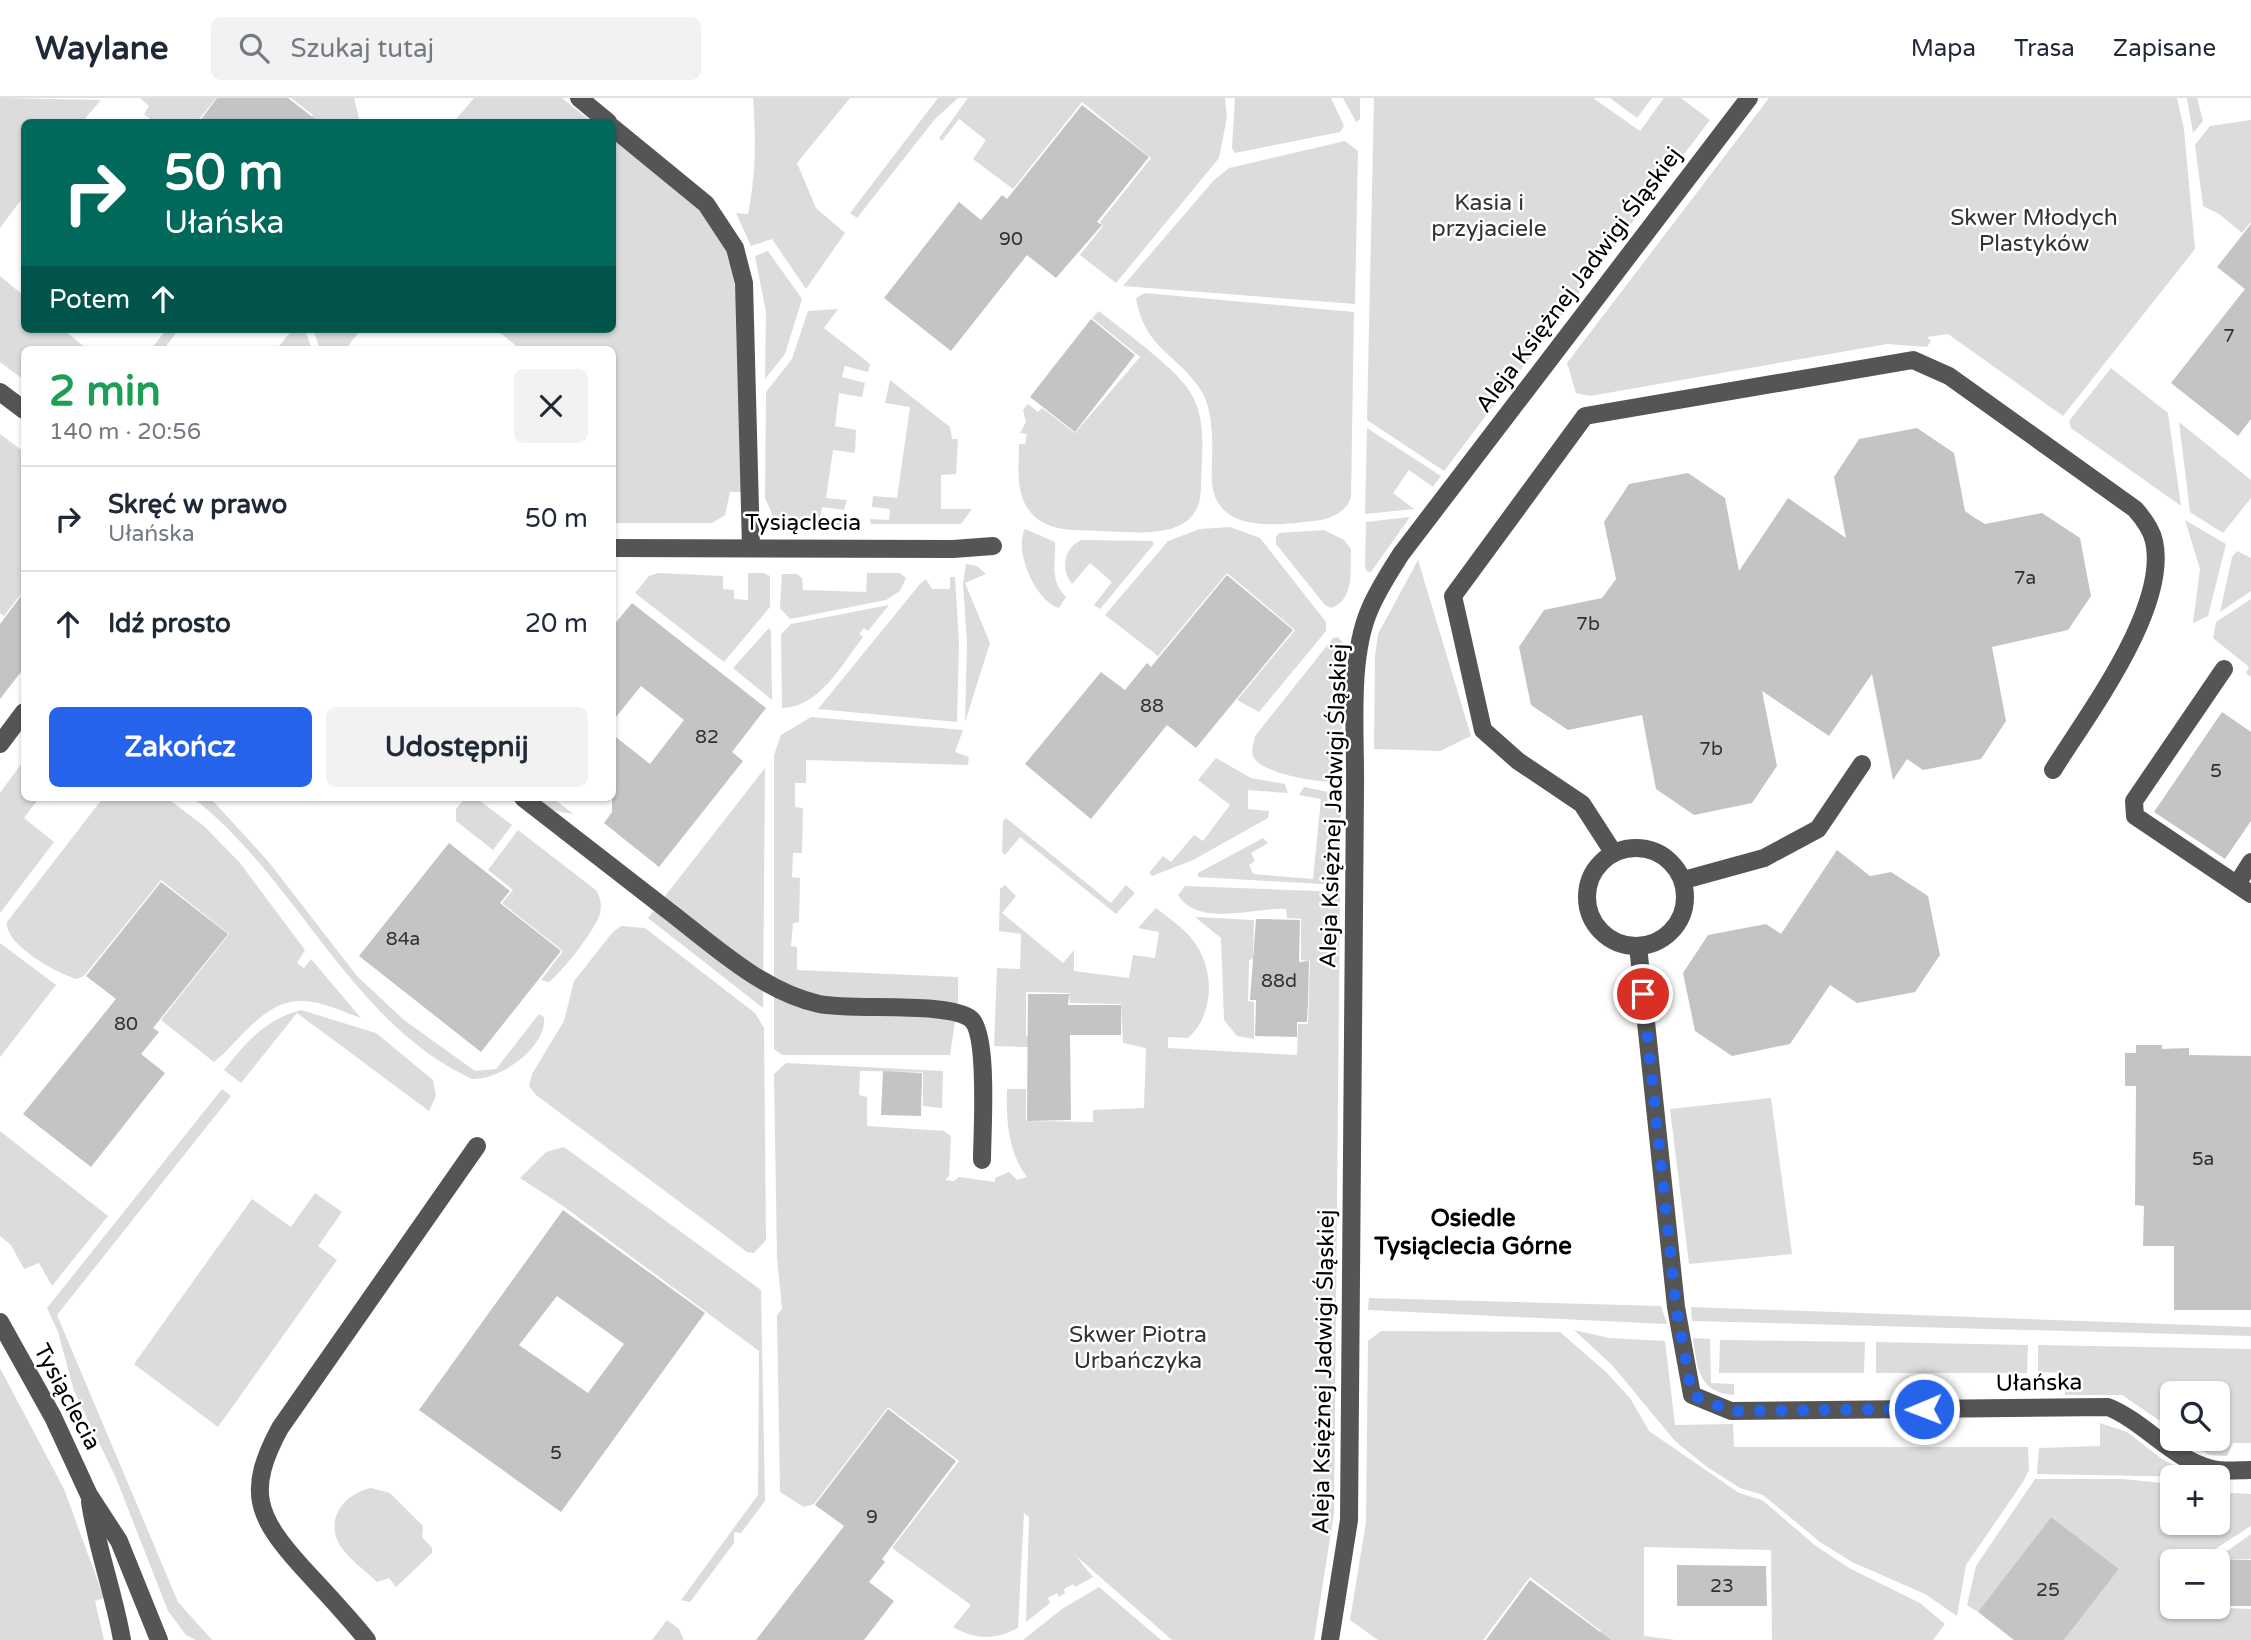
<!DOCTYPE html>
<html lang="pl">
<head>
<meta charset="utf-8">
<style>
  :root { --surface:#fff; --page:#f2f2f3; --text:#1f2937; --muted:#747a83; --line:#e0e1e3; --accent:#2563eb }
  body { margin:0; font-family:"Varela Round",sans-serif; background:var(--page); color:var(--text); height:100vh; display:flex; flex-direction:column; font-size:26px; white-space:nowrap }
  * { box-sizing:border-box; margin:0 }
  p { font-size:23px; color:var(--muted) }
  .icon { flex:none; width:38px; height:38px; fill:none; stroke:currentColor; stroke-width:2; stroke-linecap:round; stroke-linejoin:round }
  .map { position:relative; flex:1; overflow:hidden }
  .details { position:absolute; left:21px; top:248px; width:595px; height:455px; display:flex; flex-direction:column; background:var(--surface); border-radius:10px; box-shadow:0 2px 5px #0004 }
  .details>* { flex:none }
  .top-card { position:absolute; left:21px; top:21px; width:595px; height:214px; border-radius:10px; box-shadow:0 2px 5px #0004; background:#00695c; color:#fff; overflow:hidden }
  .buttons { position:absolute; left:2160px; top:1283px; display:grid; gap:14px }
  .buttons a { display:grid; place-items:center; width:70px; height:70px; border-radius:10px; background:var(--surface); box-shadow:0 2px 5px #0004; font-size:35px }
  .pin { position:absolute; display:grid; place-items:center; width:60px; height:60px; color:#fff; margin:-30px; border:4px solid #fff; border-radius:50%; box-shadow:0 2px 7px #0007 }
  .me { position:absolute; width:77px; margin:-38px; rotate:269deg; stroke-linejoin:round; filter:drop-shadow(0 0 5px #0008) }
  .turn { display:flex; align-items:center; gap:24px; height:147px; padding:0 28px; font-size:32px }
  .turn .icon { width:91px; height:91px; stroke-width:2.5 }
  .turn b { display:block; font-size:49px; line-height:60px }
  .then { display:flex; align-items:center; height:66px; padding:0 28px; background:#0003; gap:14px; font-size:26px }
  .round { display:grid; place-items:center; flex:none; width:74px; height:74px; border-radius:10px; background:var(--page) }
  .summary { display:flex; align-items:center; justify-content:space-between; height:119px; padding:0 28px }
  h1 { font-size:42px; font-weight:700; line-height:52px; color:#1e9e55 }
  .button { display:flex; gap:14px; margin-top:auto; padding:14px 28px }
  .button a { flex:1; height:80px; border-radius:10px; background:var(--accent); color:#fff; font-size:28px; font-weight:700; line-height:80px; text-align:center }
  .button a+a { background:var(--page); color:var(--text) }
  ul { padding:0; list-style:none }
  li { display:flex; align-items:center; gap:21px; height:105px; padding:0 28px; border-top:2px solid var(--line) }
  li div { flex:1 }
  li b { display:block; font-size:26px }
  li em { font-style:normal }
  header { display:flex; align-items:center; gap:42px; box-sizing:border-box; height:98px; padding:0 35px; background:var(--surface); border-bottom:2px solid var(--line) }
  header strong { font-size:33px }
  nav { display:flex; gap:38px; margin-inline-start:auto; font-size:24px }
  .search { width:490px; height:63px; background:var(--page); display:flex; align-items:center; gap:18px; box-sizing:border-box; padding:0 24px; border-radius:10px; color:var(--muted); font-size:26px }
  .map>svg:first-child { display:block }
  .green { fill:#dcdcdc }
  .building { fill:#c4c4c4; fill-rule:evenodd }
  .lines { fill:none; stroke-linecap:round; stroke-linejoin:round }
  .minor { stroke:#555; stroke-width:18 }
  .route { stroke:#2563eb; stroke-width:12; stroke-dasharray:0 21.6 }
  .labels { text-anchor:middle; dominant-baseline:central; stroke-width:5; stroke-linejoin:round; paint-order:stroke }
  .number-label { font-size:19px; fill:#313131 }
  .park-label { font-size:23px; fill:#333; stroke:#fff }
  .street-label { font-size:23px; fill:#000; stroke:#fff }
  .neighbourhood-label { font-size:24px; font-weight:bold; fill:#000; stroke:#fff }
</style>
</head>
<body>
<header>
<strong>Waylane</strong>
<div class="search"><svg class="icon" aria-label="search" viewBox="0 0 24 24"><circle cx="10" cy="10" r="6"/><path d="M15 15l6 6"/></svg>Szukaj tutaj</div>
<nav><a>Mapa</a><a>Trasa</a><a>Zapisane</a></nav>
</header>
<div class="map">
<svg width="2251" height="1542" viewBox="0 0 2251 1542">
  <rect width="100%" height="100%" fill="#fff"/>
  <!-- green -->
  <g class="green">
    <polygon points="0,0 101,2 82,24 24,24 24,98 0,130"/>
    <polygon points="140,0 216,0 197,24 154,24 144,16 149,8"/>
    <polygon points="291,0 354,0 360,24 307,24 313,17"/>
    <polygon points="474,0 562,0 592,24 454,24"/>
    <path d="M753,0H850L797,65L816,110L845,135L806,191L772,141L751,148L736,115L748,116C756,77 756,39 753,0Z"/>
    <polygon points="938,0 958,0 935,21 857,120 850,115"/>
    <polygon points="968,0 1225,0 1227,19 1219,60 1116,185 1080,157 1103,128 1100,124 1151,60 1082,4 1013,91 973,61 986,42 959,21 942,43 939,40"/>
    <polygon points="1235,0 1331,0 1344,28 1340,34 1235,55 1232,50"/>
    <polygon points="1343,0 1360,0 1360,21 1356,24"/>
    <polygon points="1374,0 1593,0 1640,33 1664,0 1681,0 1710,22 1444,373 1367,322"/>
    <polygon points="1610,0 1652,0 1637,20"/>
    <polygon points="1769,0 2177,0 2184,31 2195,151 2063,318 1948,236 1927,239 1931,243 1927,249 1887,246 1590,298 1576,295 1567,265"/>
    <polygon points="2187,0 2197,0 2203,23 2193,35"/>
    <polygon points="2251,22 2251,124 2242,135 2219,116 2203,108 2195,47 2210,28"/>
    <polygon points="613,41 700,111 728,153 738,204 742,394 730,394 725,417 712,425 613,425 612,252 521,252 497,232 612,231"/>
    <polygon points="1345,43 1358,53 1355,206 1123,188 1214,82 1229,70"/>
    <polygon points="768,153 802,201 785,256 765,281 766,214 755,158"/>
    <polygon points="0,178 24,198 24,231 63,231 88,252 24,252 24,282 0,264"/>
    <path d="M1145,195L1354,214L1351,398C1348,414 1329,422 1314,423C1278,427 1217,436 1212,385C1211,370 1213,353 1212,337C1211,321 1209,304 1200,291C1177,255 1145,252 1136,200Z"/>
    <polygon points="838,211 824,230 870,266 868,274 845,268 842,279 865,285 862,299 839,295 835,328 856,332 855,355 833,352 826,400 847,402 844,412 822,409 820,421 843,424 839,427 781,424 773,418 765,400 766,294 792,261 808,213"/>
    <path d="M1099,213C1123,233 1180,272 1193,299C1203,318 1203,342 1202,362C1201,375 1202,392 1199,405C1187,444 1128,433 1098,433C1075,432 1050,434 1033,417C1014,398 1019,369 1019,346H1025L1027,336L1020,335L1026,324L1023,312L1028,306L1038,314L1042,310L1075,335L1140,259L1092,220Z"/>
    <polygon points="167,231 179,231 163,252 150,252"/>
    <polygon points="293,231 305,231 312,252 276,252"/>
    <polygon points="313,231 361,231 345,252 320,252"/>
    <polygon points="2111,270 2168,315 2181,408 2071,330 2069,323"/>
    <polygon points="890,282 950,329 952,341 958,341 956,376 941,377 941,411 972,411 961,426 871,426 870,421 889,422 890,411 872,409 873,398 897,400 910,309 885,305"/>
    <polygon points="2179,324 2251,382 2251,400 2223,435 2190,414"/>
    <polygon points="1367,330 1441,378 1433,389 1409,372 1393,395 1414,411 1365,416"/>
    <polygon points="0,336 24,354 24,492 4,518 0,515"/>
    <polygon points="1410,419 1371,474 1368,474 1365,470 1366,424"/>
    <polygon points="2185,422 2226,446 2208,518 2193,525 2200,471"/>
    <polygon points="1230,429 1260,440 1326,524 1326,533 1259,614 1237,602 1295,532 1227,475 1158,558 1105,517 1168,443 1200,431"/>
    <path d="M1025,431L1055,444C1056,465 1049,482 1066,499L1059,510C1036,504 1013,452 1025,431Z"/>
    <path d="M1324,432L1344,442L1351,451C1350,471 1355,502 1331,510L1325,507L1276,446V439L1279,435Z"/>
    <path d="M1082,442L1152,443L1154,446L1100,511L1094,507L1112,484L1090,465L1072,486C1060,471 1064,449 1082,442Z"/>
    <polygon points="2237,453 2251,460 2251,493 2220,514 2232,459"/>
    <polygon points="1418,462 1471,638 1440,653 1374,651 1375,558 1378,536"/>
    <polygon points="966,466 977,468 986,476 965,485 990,545 965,624 967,545 963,486"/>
    <polygon points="658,475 723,478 723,491 734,492 734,501 748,502 748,475 764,475 770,478 770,509 724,564 635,495 649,478"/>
    <polygon points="867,475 900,475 906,480 900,493 886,502 790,521 780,510 782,476 797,476 802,480 803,492 866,494"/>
    <polygon points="950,479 955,479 959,546 957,624 818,611 920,486 926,481 932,491 950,491"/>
    <polygon points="2251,501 2251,579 2246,575 2249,569 2213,540 2216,524"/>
    <path d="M889,507L868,533L864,530L859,536L863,539C842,566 819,610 782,610L781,536L791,526Z"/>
    <polygon points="769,530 771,533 772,602 733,570"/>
    <path d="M1338,539L1344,546L1340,683C1322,686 1264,676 1254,660C1250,653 1254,645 1255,638L1333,540Z"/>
    <polygon points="811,619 963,632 955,654 969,659 968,667 806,662 806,685 795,685 795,709 803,710 802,755 793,755 792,779 800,780 799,824 793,825 791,848 797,849 797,872 958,879 958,903 950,957 782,957 774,951 774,657 781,637"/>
    <polygon points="1216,660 1251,680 1285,686 1288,695 1248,692 1248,711 1269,713 1268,720 1193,762 1152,778 1149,775 1163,758 1171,764 1194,737 1203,743 1230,707 1198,682"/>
    <polygon points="24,662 24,700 39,700 24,720 54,744 0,815 0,695"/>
    <polygon points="765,670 763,910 648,820"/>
    <polygon points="1304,689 1338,696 1341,699 1339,787 1198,779 1198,775 1263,740 1268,745 1251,755 1255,763 1249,767 1253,776 1313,781 1321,701 1299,697"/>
    <path d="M103,700H167L204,728L240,765L305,852L297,865L304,870L311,861L361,920C343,914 321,903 303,903C264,901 240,944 214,964L161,922L229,836L161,782L84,878L77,881C57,876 4,846 7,824Z"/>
    <path d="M193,700H210L214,704L268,763L357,878L404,922L475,973L496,971L539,916L544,919C547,950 500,982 472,981C349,924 297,780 193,700Z"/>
    <polygon points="465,700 476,700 512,727 493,752 456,723 456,711"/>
    <polygon points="536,700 553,700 573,716 551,712"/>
    <polygon points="1006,720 1111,805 1126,787 1135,795 1116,816 1020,739 1005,757 1002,754 1003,723"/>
    <path d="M518,732L597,793C600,800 602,806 600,815C597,830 562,874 549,884L541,882L563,853L502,805L513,792L488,772Z"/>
    <path d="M1005,787L1016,798L1002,815L1063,865L1074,852V873L1129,880L1133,857L1155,860L1159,834L1138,830L1156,810C1170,821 1188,833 1197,848C1215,876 1213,919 1188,940L1168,939V950L1297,957L1298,926H1308L1310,863L1301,862V821L1287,820L1286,811C1254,809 1199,830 1178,797L1185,788L1340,794L1334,1415L1314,1542H1172L1075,1457L1093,1479L1075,1489L1073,1486L1064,1491L1065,1495L1059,1499L1057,1495L1048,1500L1050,1505L1026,1524L1029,1419L1024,1415L1018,1530C995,1542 976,1542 953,1529L971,1507L892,1450L959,1363L888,1309L814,1406L804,1409L780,1394L777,1217L782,1211L777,1159L774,976L786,965L943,973L942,1010L923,1008V974L860,973L859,997L867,999V1028L944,1033L951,1038L949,1078L945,1082L954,1083L959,1079L995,1084V1080L1009,1074L1017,1082L1027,1079C1008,1054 1006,1022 1007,991H1026V1023L1093,1024V1012L1144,1010L1146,950L1123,945L1121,906L1070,905L1069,895L1026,894V938H1070L1065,947L1059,950L994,948L997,870L1020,871L1021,836L999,833L1000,791Z"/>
    <polygon points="1195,819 1254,822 1253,861 1249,862 1248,903 1254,904 1254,941 1237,938 1224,922 1221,840"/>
    <polygon points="621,828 645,830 755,915 764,930 766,1142 754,1155 747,1154 536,997 529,988 532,976 564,923 574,883 612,835"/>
    <polygon points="0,845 56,887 0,959"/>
    <path d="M301,912L376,935L433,982L436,998L429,1013L297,915L241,985L224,972C246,944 266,921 301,912Z"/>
    <polygon points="222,991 231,998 57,1217 178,1504 212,1542 196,1542 186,1537 168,1513 116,1380 74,1293 58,1234 47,1210"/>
    <polygon points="1771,1000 1792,1156 1689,1166 1670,1011"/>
    <polygon points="0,1033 108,1118 52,1188 39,1165 24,1171 11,1147 0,1138"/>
    <polygon points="564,1049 761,1192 765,1403 741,1435 734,1434 734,1445 690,1504 681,1502 758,1397 759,1253 563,1108 520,1080 546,1054"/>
    <polygon points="315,1095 342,1114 318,1148 337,1162 218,1329 134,1266 252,1101 291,1129"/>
    <polygon points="1369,1200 1661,1208 1667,1226 1368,1212"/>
    <polygon points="1691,1209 2251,1229 2251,1238 1692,1223"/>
    <polygon points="1574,1232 1609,1240 1665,1243 1675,1327 1733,1326 1734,1349 2028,1349 2029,1372 2023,1384 1966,1467 1957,1518 1925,1496 1852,1464 1820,1444 1763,1397 1740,1390 1707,1369 1675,1343 1612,1267"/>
    <polygon points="1381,1233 1560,1234 1606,1274 1630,1300 1649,1333 1739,1395 1762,1402 1816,1448 1849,1470 1920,1505 1945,1526 1933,1542 1772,1542 1771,1452 1644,1449 1644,1538 1676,1542 1595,1542 1601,1533 1530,1479 1483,1542 1378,1542 1350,1522 1366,1424 1368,1243"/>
    <path d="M1693,1240L1710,1241L1711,1285L1734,1286V1297C1699,1295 1697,1270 1693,1240Z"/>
    <polygon points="1720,1242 1865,1244 1864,1275 1719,1275"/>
    <polygon points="1876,1244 2028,1247 2027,1275 1876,1275"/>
    <polygon points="2038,1247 2251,1251 2251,1345 2233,1345 2227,1358 2209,1357 2184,1341 2217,1340 2217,1295 2172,1295 2172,1331 2122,1297 2065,1297 2064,1275 2038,1274"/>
    <polygon points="0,1270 64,1391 104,1500 95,1503 104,1542 0,1542"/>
    <polygon points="2100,1325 2127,1334 2162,1361 2198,1379 2037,1376 2039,1350 2100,1348"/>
    <polygon points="2035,1381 2123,1381 2172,1386 2172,1424 2217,1424 2217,1394 2251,1396 2251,1428 2206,1457 2187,1457 2187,1463 2172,1463 2172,1508 2251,1511 2251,1542 2064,1542 2119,1471 2051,1419 1978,1514 1967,1507 1976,1468"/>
    <path d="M371,1390L390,1395L423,1428L422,1439L432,1450V1455L396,1489L389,1480L377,1484C366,1473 345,1458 338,1444C326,1417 347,1395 371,1390Z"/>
    <polygon points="2251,1436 2251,1461 2216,1461"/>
    <polygon points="1099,1489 1161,1542 1023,1542 1062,1511"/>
    <polygon points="667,1522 679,1531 684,1542 652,1542"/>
  </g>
  <!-- building -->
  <g class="building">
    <polygon points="217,0 288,0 319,24 199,24"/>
    <polygon points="1082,7 1149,59 1097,124 1102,127 1056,180 1027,157 951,253 884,200 959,104 981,122 1002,97 1007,101"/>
    <polygon points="2251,126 2251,321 2238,338 2171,285 2245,191 2217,169"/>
    <polygon points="1091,221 1135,257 1075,334 1030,299"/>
    <polygon points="1917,330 1954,355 1965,413 1975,420 1985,426 2042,415 2080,440 2091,498 2068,532 1992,549 2006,623 1981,661 1923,672 1907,661 1893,682 1872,576 1829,638 1762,593 1777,668 1752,705 1694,717 1656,691 1642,617 1568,632 1531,607 1519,549 1544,512 1602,500 1616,481 1604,424 1629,386 1688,375 1725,400 1739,473 1788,400 1846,440 1834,379 1859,341"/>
    <polygon points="1227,477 1293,532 1196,650 1167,627 1091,721 1025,666 1101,574 1125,592 1147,565 1151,569"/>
    <polygon points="24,494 24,570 0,601 0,526"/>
    <polygon points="632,505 766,610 732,654 743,663 659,769 604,725 612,714 612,636 650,666 684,622 641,588 612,624 612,529"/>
    <polygon points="2222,614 2251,634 2251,723 2225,761 2154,714"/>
    <polygon points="449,745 510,793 500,805 561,853 481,954 359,858"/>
    <polygon points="1837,752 1870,778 1891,774 1928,798 1940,857 1915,894 1857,905 1830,887 1790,946 1732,958 1695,933 1683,875 1708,837 1766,826 1781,836"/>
    <polygon points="161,784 228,836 153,930 159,934 141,956 165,975 91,1069 23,1016 116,901 86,878"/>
    <polygon points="1256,821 1300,822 1299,864 1309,863 1308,903 1307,924 1297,924 1297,939 1255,938 1256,902 1250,902"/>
    <polygon points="1028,896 1069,896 1068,907 1121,907 1121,937 1070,937 1071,1022 1027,1023"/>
    <polygon points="2136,947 2162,947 2162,951 2189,950 2189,957 2251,958 2251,1212 2174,1212 2174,1148 2143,1148 2144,1108 2135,1107 2136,988 2125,988 2125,955 2136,955"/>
    <polygon points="883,973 922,975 921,1018 881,1017"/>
    <path d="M563,1112L705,1215L561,1414L419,1312ZM557,1198L624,1246L588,1295L519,1247Z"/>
    <polygon points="888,1311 956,1363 882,1461 885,1464 869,1484 894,1503 864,1542 756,1542 844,1428 815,1407"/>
    <polygon points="2051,1419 2119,1471 2064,1542 2014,1542 1978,1514"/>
    <polygon points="2217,1461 2251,1462 2251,1508 2217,1508"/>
    <polygon points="1677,1467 1766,1468 1767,1508 1677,1508"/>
    <polygon points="1530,1482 1611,1542 1486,1542"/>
  </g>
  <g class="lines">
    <!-- minor -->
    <g class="minor">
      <polyline points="579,0 608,24"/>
      <polyline points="612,29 706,106 735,150 744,185 751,449"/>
      <polyline points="0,294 24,312"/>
      <polyline points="612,450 953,451 993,448"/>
      <polyline points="2224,571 2134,703 2135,718 2251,796"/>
      <polyline points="0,646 24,614"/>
      <path d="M523,700C570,737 618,774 666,811C712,846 761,893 819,906C853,913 949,903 971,921C989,937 982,1035 982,1062"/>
      <circle cx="1636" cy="799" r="49"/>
      <path d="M1613,754L1582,706L1518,663L1483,632L1453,498L1585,318L1913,262L1949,278L2135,411C2143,420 2151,430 2154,443C2169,510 2087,617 2053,672"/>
      <polyline points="1684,782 1764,760 1818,731 1862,666"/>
      <polyline points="2237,786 2251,764"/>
      <path d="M1638,848L1676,1209L1692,1297L1731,1313L2108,1309C2145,1324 2172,1361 2212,1371C2224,1374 2239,1372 2251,1372"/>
      <polyline points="0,1224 53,1319 89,1397 119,1443 159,1542"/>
      <path d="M90,1404C97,1451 114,1495 122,1542"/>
      <path d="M367,1542C347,1517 324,1493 302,1469C256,1418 246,1393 280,1330L477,1048"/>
      <path d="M1330,1542L1349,1422L1355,692C1356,638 1348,563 1369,513C1377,493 1389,475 1401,456L1749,0"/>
    </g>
  </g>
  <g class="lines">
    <!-- route -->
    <polyline class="route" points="1643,896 1676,1209 1692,1297 1731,1313 1924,1311"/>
  </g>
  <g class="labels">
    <!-- number labels -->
    <g class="number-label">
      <text x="1011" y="141">90</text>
      <text x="2229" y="238">7</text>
      <text x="2025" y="480">7a</text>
      <text x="1588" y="526">7b</text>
      <text x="1152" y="608">88</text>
      <text x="707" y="639">82</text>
      <text x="1711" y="651">7b</text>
      <text x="2216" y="673">5</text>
      <text x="403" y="841">84a</text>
      <text x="1279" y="883">88d</text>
      <text x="126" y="926">80</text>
      <text x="2203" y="1061">5a</text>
      <text x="556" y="1355">5</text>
      <text x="872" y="1419">9</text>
      <text x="1722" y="1488">23</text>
      <text x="2048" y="1492">25</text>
    </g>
    <!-- park labels -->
    <g class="park-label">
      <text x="1489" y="105">Kasia i<tspan x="1489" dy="26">przyjaciele</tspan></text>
      <text x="2034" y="120">Skwer Młodych<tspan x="2034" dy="26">Plastyków</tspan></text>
      <text x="1138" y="1237">Skwer Piotra<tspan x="1138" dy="26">Urbańczyka</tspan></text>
    </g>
    <!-- street labels -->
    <g class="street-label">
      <text transform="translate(1579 182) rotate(-53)">Aleja Księżnej Jadwigi Śląskiej</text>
      <text x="803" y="425">Tysiąclecia</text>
      <text transform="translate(1334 708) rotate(-88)">Aleja Księżnej Jadwigi Śląskiej</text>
      <text transform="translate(1324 1274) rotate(-89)">Aleja Księżnej Jadwigi Śląskiej</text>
      <text transform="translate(2039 1285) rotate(-1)">Ułańska</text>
      <text transform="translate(67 1299) rotate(62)">Tysiąclecia</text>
    </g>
    <!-- neighbourhood labels -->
    <g class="neighbourhood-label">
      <text x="1473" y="1120">Osiedle<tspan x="1473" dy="28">Tysiąclecia Górne</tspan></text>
    </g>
  </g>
</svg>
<div class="buttons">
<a><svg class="icon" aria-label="search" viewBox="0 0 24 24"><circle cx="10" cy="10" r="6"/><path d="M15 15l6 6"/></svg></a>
<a>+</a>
<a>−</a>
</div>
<div class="pin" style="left:1643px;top:896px;background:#d93025"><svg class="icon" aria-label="arrive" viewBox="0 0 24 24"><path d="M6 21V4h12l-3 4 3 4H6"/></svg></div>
<svg class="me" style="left:1924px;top:1311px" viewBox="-20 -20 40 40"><circle r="17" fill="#2563eb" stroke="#fff" stroke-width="3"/><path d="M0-11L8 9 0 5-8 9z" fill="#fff"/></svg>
<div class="top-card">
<div class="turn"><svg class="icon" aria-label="right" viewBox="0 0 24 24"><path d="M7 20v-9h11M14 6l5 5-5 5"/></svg><div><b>50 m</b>Ułańska</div></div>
<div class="then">Potem<svg class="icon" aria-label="ahead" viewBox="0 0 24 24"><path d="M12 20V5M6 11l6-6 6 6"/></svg></div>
</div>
<section class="details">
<div class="summary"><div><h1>2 min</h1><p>140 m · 20:56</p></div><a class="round"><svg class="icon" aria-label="close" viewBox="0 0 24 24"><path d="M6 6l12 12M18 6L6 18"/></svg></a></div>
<ul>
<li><svg class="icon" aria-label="right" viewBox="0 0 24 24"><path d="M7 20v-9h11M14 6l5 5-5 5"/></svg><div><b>Skręć w prawo</b><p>Ułańska</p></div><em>50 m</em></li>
<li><svg class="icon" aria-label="ahead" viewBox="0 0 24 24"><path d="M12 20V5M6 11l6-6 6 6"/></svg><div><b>Idź prosto</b></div><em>20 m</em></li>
</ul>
<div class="button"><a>Zakończ</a><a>Udostępnij</a></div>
</section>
</div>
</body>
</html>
